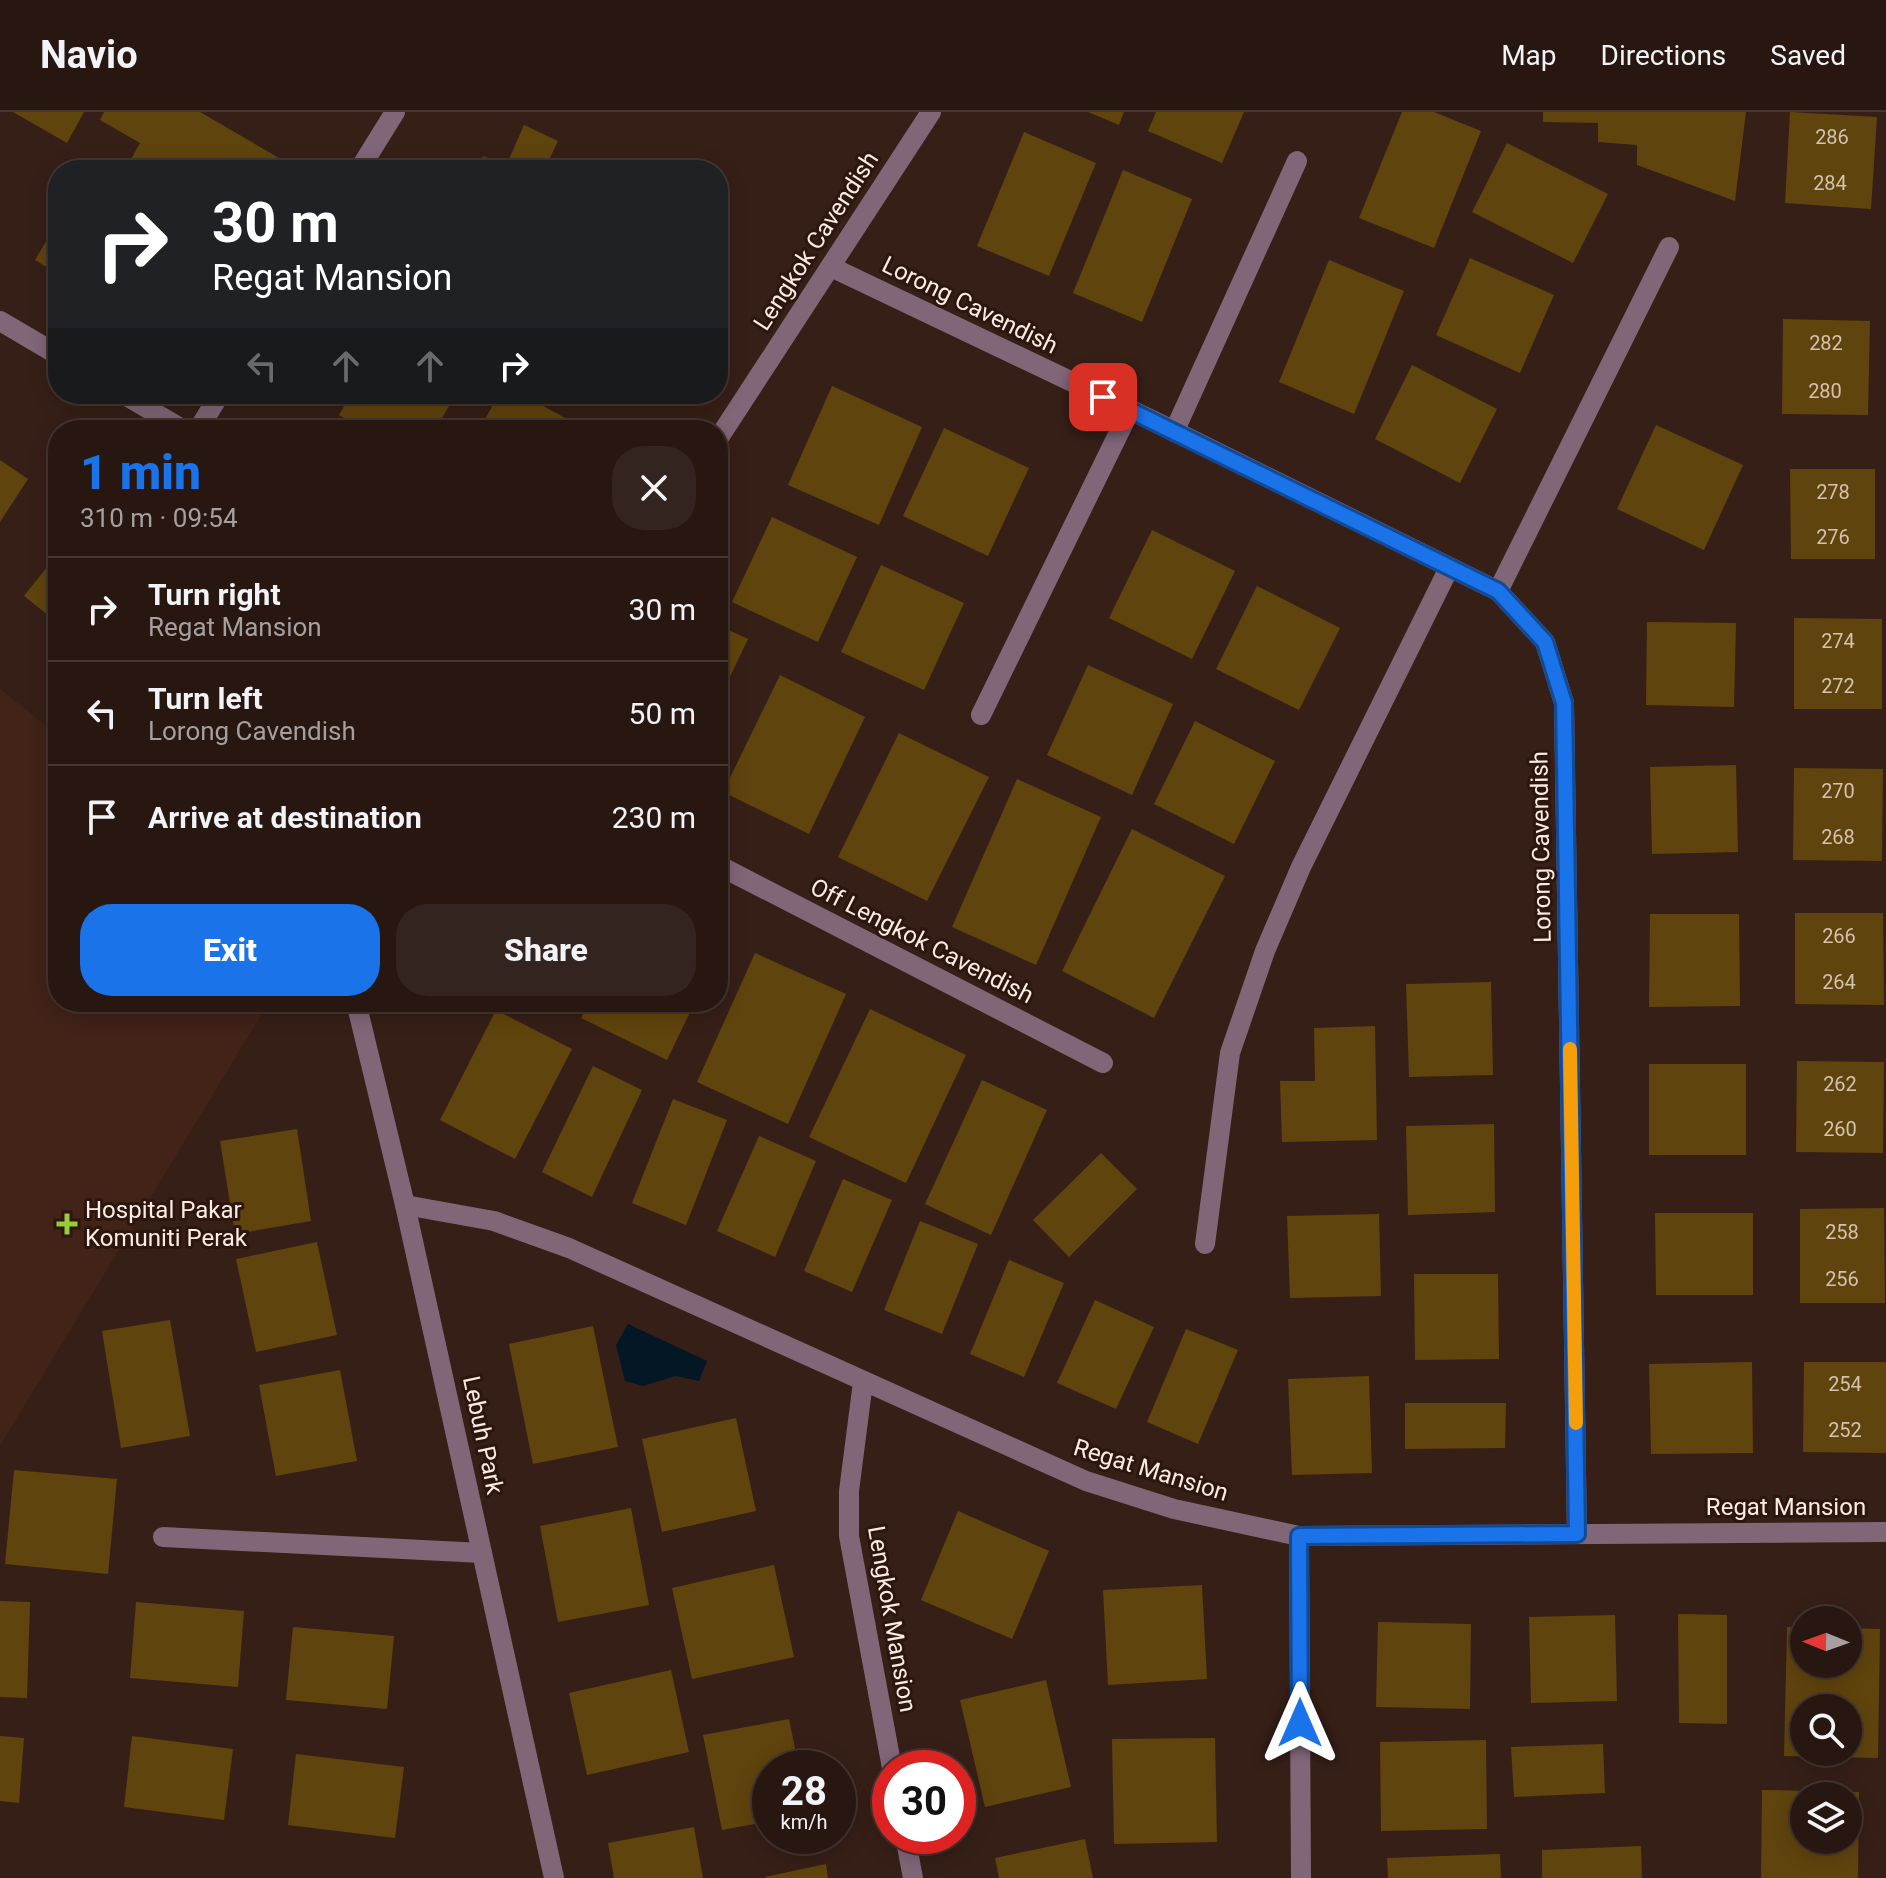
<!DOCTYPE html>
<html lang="en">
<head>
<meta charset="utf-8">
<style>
  :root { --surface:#281711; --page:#34241f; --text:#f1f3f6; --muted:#a59f9f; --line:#443631; --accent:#1a73e8 }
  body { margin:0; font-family:Roboto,sans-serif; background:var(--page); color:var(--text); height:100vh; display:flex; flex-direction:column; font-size:30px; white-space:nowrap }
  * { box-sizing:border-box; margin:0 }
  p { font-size:26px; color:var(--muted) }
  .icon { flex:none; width:44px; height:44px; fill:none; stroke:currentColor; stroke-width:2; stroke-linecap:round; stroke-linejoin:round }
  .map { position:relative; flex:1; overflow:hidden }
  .drawer { position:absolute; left:48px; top:308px; width:680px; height:592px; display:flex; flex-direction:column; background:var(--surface); border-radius:32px; box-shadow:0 4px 20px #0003,0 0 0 2px var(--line) }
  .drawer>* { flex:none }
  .hud { position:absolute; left:48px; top:48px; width:680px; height:244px; border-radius:32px; box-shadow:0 4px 20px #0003,0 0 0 2px var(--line); background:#202124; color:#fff; overflow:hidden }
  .needle { width:52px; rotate:271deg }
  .controls { position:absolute; left:1790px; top:1494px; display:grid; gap:16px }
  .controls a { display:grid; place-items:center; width:72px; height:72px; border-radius:50%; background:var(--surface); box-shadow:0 4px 20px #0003,0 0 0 2px var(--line); font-size:40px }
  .speed { position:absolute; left:752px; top:1638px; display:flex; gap:16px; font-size:40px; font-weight:700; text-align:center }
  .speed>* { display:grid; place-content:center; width:104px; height:104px; border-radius:50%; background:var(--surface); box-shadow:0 4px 20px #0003,0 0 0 2px var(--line); line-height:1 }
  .speed small { font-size:20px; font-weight:400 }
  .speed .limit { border:12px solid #d22; background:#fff; color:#111 }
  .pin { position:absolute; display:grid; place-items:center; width:68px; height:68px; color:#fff; margin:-34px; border-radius:16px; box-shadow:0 4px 12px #0006 }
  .me { position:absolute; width:88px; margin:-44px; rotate:0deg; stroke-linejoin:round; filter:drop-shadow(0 0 6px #0008) }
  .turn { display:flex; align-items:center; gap:28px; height:168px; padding:0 32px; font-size:36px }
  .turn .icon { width:104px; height:104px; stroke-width:2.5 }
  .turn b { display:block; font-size:56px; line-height:68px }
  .lanes { display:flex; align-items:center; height:76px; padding:0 32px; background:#0003; justify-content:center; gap:40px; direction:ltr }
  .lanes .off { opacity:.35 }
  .round { display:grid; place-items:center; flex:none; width:84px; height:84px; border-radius:32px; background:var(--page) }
  .summary { display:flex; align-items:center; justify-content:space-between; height:136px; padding:0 32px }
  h1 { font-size:48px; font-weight:800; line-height:60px; color:var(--accent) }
  .button { display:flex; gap:16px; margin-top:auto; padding:16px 32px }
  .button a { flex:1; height:92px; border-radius:32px; background:var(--accent); color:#fff; font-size:32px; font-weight:800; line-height:92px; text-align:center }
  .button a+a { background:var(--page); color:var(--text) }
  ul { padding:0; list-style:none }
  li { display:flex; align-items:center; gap:24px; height:104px; padding:0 32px; border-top:2px solid var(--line) }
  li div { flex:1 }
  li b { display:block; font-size:30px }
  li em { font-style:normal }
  header { display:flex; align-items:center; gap:48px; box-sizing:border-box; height:112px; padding:0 40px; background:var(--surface); border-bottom:2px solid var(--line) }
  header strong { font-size:38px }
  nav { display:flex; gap:44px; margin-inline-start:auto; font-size:28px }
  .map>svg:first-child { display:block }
  .built { fill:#412318 }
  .water { fill:#031724 }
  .building { fill:#60440d; fill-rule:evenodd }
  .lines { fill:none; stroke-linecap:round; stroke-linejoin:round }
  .minor { stroke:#816678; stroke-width:20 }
  .route-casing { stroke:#114b97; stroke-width:20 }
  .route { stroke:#1a73e8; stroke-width:14 }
  .slow { stroke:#f59e0b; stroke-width:14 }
  .poi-dot { fill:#98cb37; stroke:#2c160d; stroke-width:3 }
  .labels { text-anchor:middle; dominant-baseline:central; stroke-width:6; stroke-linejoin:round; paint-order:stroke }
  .number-label { font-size:20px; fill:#d4c1af }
  .street-label { font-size:24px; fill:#fbebe5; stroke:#2c160d }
  .poi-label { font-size:24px; fill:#fbebe5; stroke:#2c160d; text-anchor:start }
</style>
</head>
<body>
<header>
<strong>Navio</strong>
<nav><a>Map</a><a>Directions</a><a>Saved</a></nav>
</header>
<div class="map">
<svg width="1886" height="1766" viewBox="0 0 1886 1766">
  <rect width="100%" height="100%" fill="#361f17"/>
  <!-- built -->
  <polygon class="built" points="0,577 58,623 58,890 269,890 0,1334"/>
  <!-- water -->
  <polygon class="water" points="628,1212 707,1249 699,1269 676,1264 643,1274 625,1269 616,1233"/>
  <!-- building -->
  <g class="building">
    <polygon points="13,0 84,0 67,31"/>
    <polygon points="104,0 200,0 279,46 272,58 125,58 140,31 100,8"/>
    <polygon points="1088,0 1124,0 1119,13"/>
    <polygon points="1156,0 1244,0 1222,51 1148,19"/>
    <polygon points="1402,0 1434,0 1481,19 1434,136 1359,106"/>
    <polygon points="1543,0 1746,0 1735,89 1637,53 1637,33 1598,30 1598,11 1543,10"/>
    <polygon points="1790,0 1877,5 1871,97 1785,91"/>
    <polygon points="524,13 558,29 546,54 554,58 477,58 483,44 506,54"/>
    <polygon points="1024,20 1096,51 1049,164 977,134"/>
    <polygon points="1507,31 1608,82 1573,151 1472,100"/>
    <polygon points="1123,58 1192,87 1142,210 1073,181"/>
    <polygon points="58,109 58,162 35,148"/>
    <polygon points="1470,146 1554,183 1520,261 1436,223"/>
    <polygon points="1329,148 1404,179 1354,302 1279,270"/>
    <polygon points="1783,207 1870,209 1868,303 1782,302"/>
    <polygon points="1412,253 1497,297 1460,371 1375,327"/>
    <polygon points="832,274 922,315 879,413 788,373"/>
    <polygon points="351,282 456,282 435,318 365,318 339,303"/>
    <polygon points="499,282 521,282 582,315 581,318 479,318"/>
    <polygon points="1656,313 1743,353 1704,438 1617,397"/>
    <polygon points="944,316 1029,356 988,444 903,404"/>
    <polygon points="0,348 28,367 0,410"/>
    <polygon points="1790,357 1875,357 1875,447 1791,447"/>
    <polygon points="772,405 857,445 818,530 732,490"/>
    <polygon points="1152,418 1235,459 1192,547 1109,506"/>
    <polygon points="58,441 58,511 24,484"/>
    <polygon points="881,453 964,491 924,578 841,540"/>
    <polygon points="1257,474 1340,516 1299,598 1216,557"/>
    <polygon points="1794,506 1882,507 1882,597 1794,597"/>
    <polygon points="1647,510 1736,511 1734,595 1646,593"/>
    <polygon points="718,513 748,527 718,590"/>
    <polygon points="1088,553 1173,592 1132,683 1047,643"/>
    <polygon points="780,563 865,605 809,722 723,680"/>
    <polygon points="1195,609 1275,649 1234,732 1154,692"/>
    <polygon points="899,621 989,665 927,789 838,745"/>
    <polygon points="1736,653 1738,740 1652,742 1650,655"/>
    <polygon points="1794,656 1883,657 1882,749 1793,748"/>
    <polygon points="1017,667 1101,705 1036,853 952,815"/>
    <polygon points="1132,717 1225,764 1154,906 1062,859"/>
    <polygon points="1795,801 1883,801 1884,893 1795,892"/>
    <polygon points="1650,802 1739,802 1740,894 1649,895"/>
    <polygon points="755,841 846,882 788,1012 697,970"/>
    <polygon points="1491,870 1493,963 1409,965 1406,872"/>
    <polygon points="589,890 695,890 667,948 581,906"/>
    <polygon points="870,897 966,943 906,1071 809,1025"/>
    <polygon points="496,898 572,937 515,1047 440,1008"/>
    <polygon points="1375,914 1377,1028 1282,1030 1280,969 1315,969 1314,916"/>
    <polygon points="1797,949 1884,950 1883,1041 1796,1040"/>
    <rect x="1649" y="952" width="97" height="91"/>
    <polygon points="593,954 642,978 592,1085 542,1060"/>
    <polygon points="982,968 1047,998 991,1123 925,1092"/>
    <polygon points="673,987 727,1008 686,1113 632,1091"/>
    <polygon points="1494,1012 1495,1100 1408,1103 1406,1014"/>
    <polygon points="297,1017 311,1109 235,1122 220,1029"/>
    <polygon points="759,1024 816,1049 775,1145 717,1119"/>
    <polygon points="1101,1041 1137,1077 1069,1145 1033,1108"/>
    <polygon points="843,1067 892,1088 852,1180 804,1159"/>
    <polygon points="1884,1096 1885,1191 1800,1191 1800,1097"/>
    <polygon points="1655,1101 1753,1101 1753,1183 1656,1183"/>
    <polygon points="1379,1102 1381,1184 1290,1186 1287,1104"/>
    <polygon points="920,1109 978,1132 942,1222 884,1198"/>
    <polygon points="317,1130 337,1223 256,1240 236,1147"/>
    <polygon points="1009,1148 1064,1171 1024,1265 970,1242"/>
    <polygon points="1414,1162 1498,1162 1499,1247 1415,1248"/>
    <polygon points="1095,1188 1154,1215 1116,1297 1057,1271"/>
    <polygon points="170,1208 190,1324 121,1336 102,1219"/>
    <polygon points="593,1214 618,1335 533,1352 509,1232"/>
    <polygon points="1186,1217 1238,1238 1198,1332 1147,1310"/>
    <polygon points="1752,1250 1753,1341 1651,1342 1649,1252"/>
    <polygon points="1804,1250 1886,1250 1886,1341 1803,1340"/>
    <polygon points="340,1258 357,1349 276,1364 259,1273"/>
    <polygon points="1369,1264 1372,1361 1292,1363 1288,1267"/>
    <polygon points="1405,1291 1506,1291 1505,1336 1405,1337"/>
    <polygon points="736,1306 756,1399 662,1420 642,1327"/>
    <polygon points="14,1358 117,1367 108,1462 5,1452"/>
    <polygon points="631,1396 649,1493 558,1510 540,1414"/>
    <polygon points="958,1399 1049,1439 1012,1527 921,1488"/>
    <polygon points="774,1453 794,1545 692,1567 672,1476"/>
    <polygon points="1202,1473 1207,1567 1108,1573 1103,1478"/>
    <polygon points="0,1489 30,1490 27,1586 0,1585"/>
    <polygon points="136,1490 244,1499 238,1575 130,1566"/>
    <polygon points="1678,1502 1727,1503 1727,1612 1679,1611"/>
    <polygon points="1615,1503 1617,1589 1531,1591 1529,1505"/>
    <polygon points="1378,1510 1471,1512 1470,1597 1376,1595"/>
    <polygon points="293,1515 394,1524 387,1597 286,1588"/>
    <path d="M1787,1515H1804V1552H1848V1516L1880,1517L1878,1646L1784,1644ZM1804,1596H1848V1640H1804Z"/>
    <polygon points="671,1558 689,1640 587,1663 569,1581"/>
    <polygon points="1046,1568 1071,1675 985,1695 960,1588"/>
    <polygon points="789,1607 799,1656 770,1656 770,1709 722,1718 703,1623"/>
    <polygon points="0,1624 24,1626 19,1691 0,1689"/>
    <polygon points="132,1624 233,1637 224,1708 124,1695"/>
    <polygon points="1215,1626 1217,1730 1114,1732 1112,1627"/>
    <polygon points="1486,1628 1487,1717 1381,1719 1380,1630"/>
    <polygon points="1603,1632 1605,1681 1514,1685 1511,1635"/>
    <polygon points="296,1642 404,1655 395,1726 288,1713"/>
    <path d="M1762,1678L1859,1680L1858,1766H1761ZM1804,1684H1848V1728H1804Z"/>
    <polygon points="694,1715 703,1766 614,1766 608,1731"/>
    <polygon points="1085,1727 1093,1766 999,1766 995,1746"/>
    <polygon points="1641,1734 1642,1766 1542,1766 1542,1738"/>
    <polygon points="1500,1742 1501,1766 1388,1766 1387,1746"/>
    <polygon points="826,1752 828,1766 765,1766 765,1765"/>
  </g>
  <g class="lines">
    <!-- minor -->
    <g class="minor">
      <polyline points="359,58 395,0"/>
      <polyline points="831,155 1152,308 1498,479 1545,530 1564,591 1577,1422"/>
      <polyline points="0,209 58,243"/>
      <polyline points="123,282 184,318"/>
      <polyline points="198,318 220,282"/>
      <polyline points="1174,320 1297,49"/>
      <polyline points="718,327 931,0"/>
      <polyline points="1498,479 1669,135"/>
      <polyline points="981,603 1130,298"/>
      <polyline points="718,753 1103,951"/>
      <polyline points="356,890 405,1093 554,1766"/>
      <polyline points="405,1093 494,1109 569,1136 1086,1369 1174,1397 1299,1424 1886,1420"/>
      <polyline points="1205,1132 1230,941 1265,839 1301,755 1449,456"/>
      <polyline points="863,1270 849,1379 849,1424 892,1656"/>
      <polyline points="1299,1424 1301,1766"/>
      <polyline points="163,1425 482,1441"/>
      <polyline points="905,1724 913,1766"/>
    </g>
  </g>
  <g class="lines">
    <!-- route casing -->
    <g class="route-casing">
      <polyline id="route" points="1103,285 1498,479 1545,530 1564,591 1577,1422 1299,1424 1300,1611"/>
    </g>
    <!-- route -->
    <use href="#route" class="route"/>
    <!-- slow -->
    <polyline class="slow" points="1570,937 1576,1311"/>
  </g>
  <!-- markers -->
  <path class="poi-dot" d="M63 1100h8v8h8v8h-8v8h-8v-8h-8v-8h8z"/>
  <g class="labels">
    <!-- number labels -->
    <g class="number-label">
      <text x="1832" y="25">286</text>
      <text x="1830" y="71">284</text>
      <text x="1826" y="231">282</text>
      <text x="1825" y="279">280</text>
      <text x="1833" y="380">278</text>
      <text x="1833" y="425">276</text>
      <text x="1838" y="529">274</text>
      <text x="1838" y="574">272</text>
      <text x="1838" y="679">270</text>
      <text x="1838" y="725">268</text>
      <text x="1839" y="824">266</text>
      <text x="1839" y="870">264</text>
      <text x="1840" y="972">262</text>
      <text x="1840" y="1017">260</text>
      <text x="1842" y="1120">258</text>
      <text x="1842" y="1167">256</text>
      <text x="1845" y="1272">254</text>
      <text x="1845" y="1318">252</text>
    </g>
    <!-- street labels -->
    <g class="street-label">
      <text transform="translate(816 129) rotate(-57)">Lengkok Cavendish</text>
      <text transform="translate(970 193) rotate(26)">Lorong Cavendish</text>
      <text transform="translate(1541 735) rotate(-91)">Lorong Cavendish</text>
      <text transform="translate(922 829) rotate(27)">Off Lengkok Cavendish</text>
      <text transform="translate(483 1323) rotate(78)">Lebuh Park</text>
      <text transform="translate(1151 1358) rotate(17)">Regat Mansion</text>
      <text x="1786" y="1395">Regat Mansion</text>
      <text transform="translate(892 1507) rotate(80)">Lengkok Mansion</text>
    </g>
    <!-- poi labels -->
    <g class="poi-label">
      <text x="85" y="1098">Hospital Pakar<tspan x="85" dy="28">Komuniti Perak</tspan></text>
    </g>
  </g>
</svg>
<div class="controls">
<a><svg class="needle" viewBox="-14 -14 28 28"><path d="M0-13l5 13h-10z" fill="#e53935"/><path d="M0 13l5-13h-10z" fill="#a59f9f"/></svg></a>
<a><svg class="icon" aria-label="search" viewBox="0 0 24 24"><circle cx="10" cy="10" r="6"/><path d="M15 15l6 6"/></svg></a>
<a><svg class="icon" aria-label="layers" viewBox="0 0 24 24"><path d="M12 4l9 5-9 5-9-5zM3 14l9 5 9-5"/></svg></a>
</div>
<div class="speed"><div>28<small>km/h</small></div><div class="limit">30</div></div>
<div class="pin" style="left:1103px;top:285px;background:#d93025"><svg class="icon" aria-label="arrive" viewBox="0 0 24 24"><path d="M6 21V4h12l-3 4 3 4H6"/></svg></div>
<svg class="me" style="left:1300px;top:1611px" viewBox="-20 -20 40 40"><path d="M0-17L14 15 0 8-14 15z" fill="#1a73e8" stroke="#fff" stroke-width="4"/></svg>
<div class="hud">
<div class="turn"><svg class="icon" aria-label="right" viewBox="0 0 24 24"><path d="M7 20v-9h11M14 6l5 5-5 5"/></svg><div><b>30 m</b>Regat Mansion</div></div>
<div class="lanes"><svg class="icon off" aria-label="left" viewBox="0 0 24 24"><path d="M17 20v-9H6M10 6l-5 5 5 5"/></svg><svg class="icon off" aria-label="ahead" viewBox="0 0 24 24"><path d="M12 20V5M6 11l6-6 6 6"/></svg><svg class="icon off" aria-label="ahead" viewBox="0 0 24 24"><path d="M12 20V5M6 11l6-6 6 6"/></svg><svg class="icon" aria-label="right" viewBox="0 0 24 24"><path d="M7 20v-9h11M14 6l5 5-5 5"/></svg></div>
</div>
<section class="drawer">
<div class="summary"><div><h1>1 min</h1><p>310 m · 09:54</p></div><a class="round"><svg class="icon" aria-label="close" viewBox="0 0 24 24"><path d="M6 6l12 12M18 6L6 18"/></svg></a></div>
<ul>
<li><svg class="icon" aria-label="right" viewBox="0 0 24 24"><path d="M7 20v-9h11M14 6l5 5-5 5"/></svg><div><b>Turn right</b><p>Regat Mansion</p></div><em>30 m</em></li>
<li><svg class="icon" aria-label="left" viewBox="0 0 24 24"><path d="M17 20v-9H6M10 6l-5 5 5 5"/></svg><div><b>Turn left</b><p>Lorong Cavendish</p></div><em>50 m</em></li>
<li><svg class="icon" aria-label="arrive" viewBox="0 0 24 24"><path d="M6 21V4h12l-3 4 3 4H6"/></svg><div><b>Arrive at destination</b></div><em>230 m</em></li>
</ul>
<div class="button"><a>Exit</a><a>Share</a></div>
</section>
</div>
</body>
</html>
